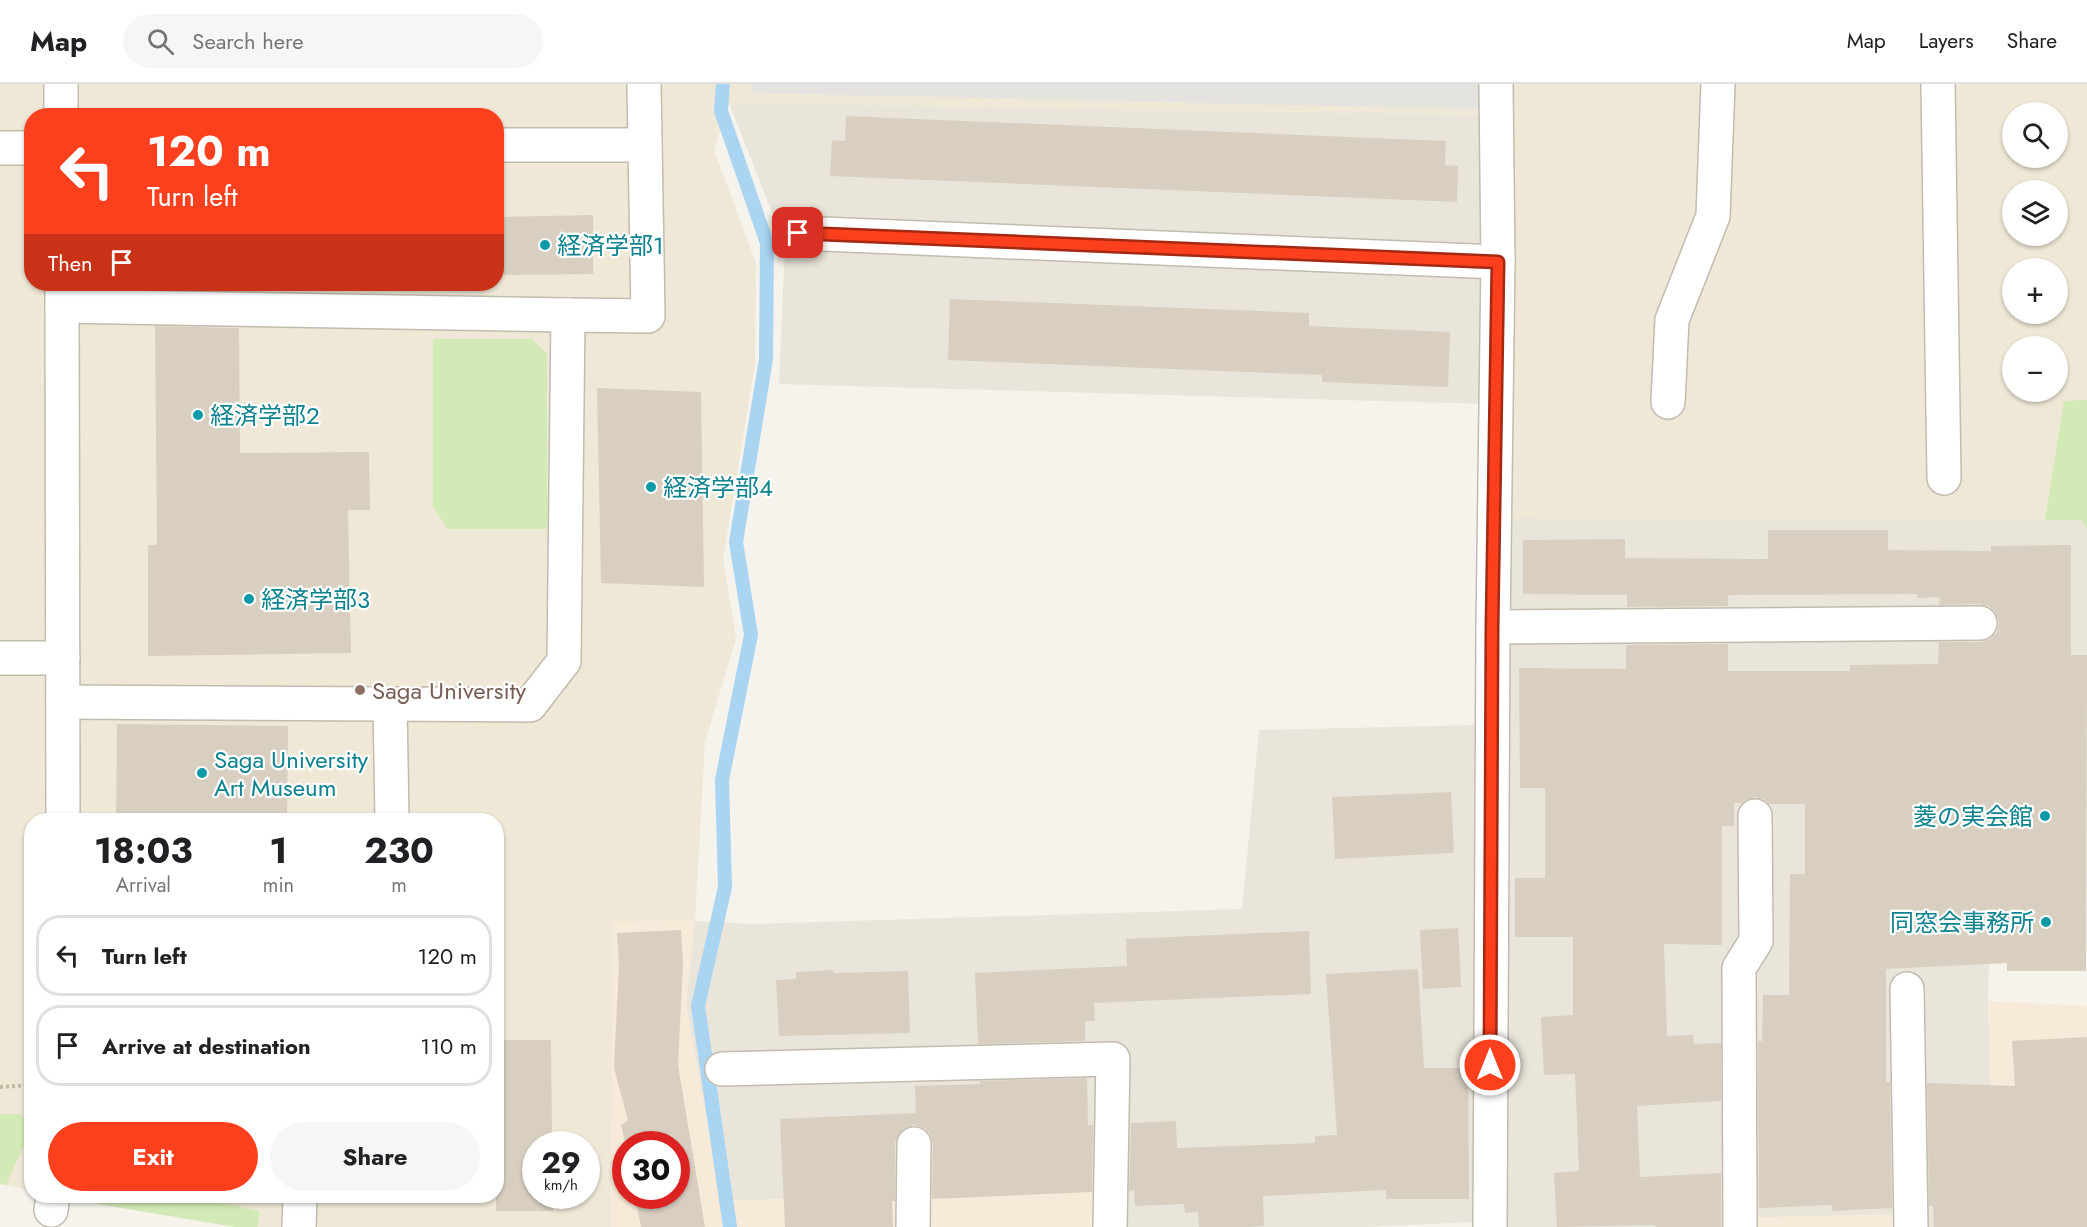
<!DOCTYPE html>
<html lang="en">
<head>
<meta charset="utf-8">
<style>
  :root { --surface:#fff; --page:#f6f6f6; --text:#202124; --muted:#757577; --line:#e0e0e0; --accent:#fc3f1d }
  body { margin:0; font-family:Jost,"Noto Sans JP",sans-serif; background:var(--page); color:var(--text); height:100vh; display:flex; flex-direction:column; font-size:22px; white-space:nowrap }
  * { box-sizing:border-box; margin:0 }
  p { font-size:20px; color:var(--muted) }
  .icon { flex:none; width:33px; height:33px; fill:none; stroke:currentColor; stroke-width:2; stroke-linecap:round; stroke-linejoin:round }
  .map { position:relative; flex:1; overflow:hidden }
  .details { position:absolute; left:24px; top:729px; width:480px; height:390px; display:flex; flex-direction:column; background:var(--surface); border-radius:24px; box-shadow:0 2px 4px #0004 }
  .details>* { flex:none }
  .banner { position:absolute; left:24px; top:24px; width:480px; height:183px; border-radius:24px; box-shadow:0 2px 4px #0004; background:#fc3f1d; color:#fff; overflow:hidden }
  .buttons { position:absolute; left:2002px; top:18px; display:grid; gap:12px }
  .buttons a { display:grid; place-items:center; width:66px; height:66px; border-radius:50%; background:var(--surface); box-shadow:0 2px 4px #0004; font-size:30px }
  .speed { position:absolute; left:522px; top:1047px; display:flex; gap:12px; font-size:30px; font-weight:700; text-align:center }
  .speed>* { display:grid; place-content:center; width:78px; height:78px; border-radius:50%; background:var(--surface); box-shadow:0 2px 4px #0004; line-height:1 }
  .speed small { font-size:15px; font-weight:400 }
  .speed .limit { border:9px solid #d22; background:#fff; color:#111 }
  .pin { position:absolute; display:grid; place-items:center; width:51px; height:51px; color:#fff; margin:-26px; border-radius:12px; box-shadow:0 3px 9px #0006 }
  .me { position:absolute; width:66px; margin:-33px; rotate:0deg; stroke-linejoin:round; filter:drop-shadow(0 0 4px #0008) }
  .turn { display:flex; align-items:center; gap:21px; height:126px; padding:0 24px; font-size:27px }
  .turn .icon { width:78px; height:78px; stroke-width:2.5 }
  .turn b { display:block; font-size:42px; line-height:51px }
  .then { display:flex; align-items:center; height:57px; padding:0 24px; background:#0003; gap:12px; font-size:22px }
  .eta { display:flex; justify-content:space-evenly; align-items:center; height:102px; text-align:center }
  .eta b { font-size:36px; font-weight:700; line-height:42px }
  .button { display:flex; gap:12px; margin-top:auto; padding:12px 24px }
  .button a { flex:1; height:69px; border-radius:36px; background:var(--accent); color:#fff; font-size:24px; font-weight:700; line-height:69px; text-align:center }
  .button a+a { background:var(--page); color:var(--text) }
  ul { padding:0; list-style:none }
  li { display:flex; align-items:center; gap:18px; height:81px; margin:0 12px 9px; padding:0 12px; border:3px solid var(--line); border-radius:24px }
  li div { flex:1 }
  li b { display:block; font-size:22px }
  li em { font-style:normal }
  header { display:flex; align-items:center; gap:36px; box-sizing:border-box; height:84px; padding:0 30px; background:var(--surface); border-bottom:2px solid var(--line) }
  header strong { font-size:28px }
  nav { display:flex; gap:33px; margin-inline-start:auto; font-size:21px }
  .search { width:420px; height:54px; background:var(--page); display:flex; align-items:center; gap:15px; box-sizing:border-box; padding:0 21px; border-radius:33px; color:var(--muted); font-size:22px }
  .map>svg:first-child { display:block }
  .residential { fill:#eae5da }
  .commercial { fill:#f7ead8; fill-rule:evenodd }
  .education { fill:#efe8d6; fill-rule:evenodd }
  .green { fill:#d2eab5 }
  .parking { fill:#e5e3e0 }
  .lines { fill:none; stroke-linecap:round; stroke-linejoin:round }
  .stream { stroke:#a9d4f2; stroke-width:14 }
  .building { fill:#d8cfc1 }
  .minor-casing { stroke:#c2bbae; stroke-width:36 }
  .path { stroke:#c4b79f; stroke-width:4; stroke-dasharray:3 3; stroke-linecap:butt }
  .minor { stroke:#fff; stroke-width:33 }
  .route-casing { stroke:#a42913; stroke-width:15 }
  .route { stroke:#fc3f1d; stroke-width:10 }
  .culture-dot { fill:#0f9aa8; stroke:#fff; stroke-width:2 }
  .education-dot { fill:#8d6e63; stroke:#fff; stroke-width:2 }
  .labels { text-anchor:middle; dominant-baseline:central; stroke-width:4.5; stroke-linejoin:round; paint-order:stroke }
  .culture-label { font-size:24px; fill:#0d838f; stroke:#fff; text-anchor:start }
  .education-label { font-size:24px; fill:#785e54; stroke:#fff; text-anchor:start }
</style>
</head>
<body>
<header>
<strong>Map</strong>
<div class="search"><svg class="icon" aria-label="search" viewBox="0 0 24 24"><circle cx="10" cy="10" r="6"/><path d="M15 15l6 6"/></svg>Search here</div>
<nav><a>Map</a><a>Layers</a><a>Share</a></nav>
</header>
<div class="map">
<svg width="2087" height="1143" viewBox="0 0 2087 1143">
  <rect width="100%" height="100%" fill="#f6f3ec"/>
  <!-- residential -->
  <g class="residential">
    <polygon points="729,19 1484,31 1486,320 779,300 785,161"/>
    <polygon points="1507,434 2081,436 2087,446 2087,649 1996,644 1988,916 1995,1143 1494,1143 1492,1137 1367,1143 1119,1143 1120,1106 721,1117 686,920 695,837 751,840 1242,825 1259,646 1480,641"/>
  </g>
  <!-- commercial -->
  <g class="commercial">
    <path d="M695,837L686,920L721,1117L1120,1106L1119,1143H611L613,838ZM626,1060H676V1112H626Z"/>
    <polygon points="1988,917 2087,922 2087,1143 1995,1143"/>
    <polygon points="1897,1130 1897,1143 1726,1143 1726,1134"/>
  </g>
  <!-- education -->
  <path class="education" d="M0,0H2087V446L2081,436L1507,434L1497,31L729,19L714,66L756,179L755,280L723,475L736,554L705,658L695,837L613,838L611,1143H236L92,1119L55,1112H496V736H32L31,1107L0,1100ZM2013,28H2058V74H2013ZM32,32H496V200H32ZM2013,106H2058V152H2013ZM2013,184H2058V230H2013ZM2013,262H2058V308H2013ZM536,1060H586V1112H536Z"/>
  <!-- green -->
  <g class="green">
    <polygon points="433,255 532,255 547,270 547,445 448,445 433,423"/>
    <polygon points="2087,316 2087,446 2081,436 2045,436 2064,317"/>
    <polygon points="0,1030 20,1030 31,1045 6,1101 0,1100"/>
    <polygon points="94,1112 191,1112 260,1127 257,1143 236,1143 92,1119"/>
  </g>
  <!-- parking -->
  <polygon class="parking" points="751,0 1481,0 1481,25 751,9"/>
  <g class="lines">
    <!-- stream -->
    <polyline class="stream" points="723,0 721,27 767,159 766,275 736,458 751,551 722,696 725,803 698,922 730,1143"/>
  </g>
  <!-- building -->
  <g class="building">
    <polygon points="846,32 1446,57 1445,81 1458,82 1457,118 830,92 832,56 845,57"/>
    <polygon points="593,131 593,190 496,191 496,133"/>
    <rect x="204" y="200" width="35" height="6"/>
    <polygon points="950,215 1309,229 1309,242 1450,248 1448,303 1322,298 1322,291 948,276"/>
    <polygon points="155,242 239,244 240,369 369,368 370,426 348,426 351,569 148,572 148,461 157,461"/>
    <polygon points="597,304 701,308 704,503 601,499"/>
    <polygon points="1768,446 1888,446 1888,466 1991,467 1991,462 2071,461 2071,571 2087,571 2086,887 2007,887 2007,879 1886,885 1886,998 1890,998 1892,1124 1832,1127 1832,1121 1759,1124 1758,957 1762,957 1763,911 1789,911 1790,790 1805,790 1805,720 1768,720 1764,715 1755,713 1746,716 1742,719 1734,719 1734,742 1722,742 1722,861 1664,860 1667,952 1693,951 1694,960 1721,959 1721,1017 1637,1022 1640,1093 1721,1089 1721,1143 1656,1143 1655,1141 1557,1143 1554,1089 1579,1087 1575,990 1544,991 1541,933 1573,931 1573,853 1515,853 1515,794 1545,794 1545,704 1520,704 1519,584 1626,585 1626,561 1728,560 1728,587 1850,587 1850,581 1938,580 1939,558 1981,558 1990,555 1997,548 1999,538 1996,530 1989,522 1980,520 1939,521 1940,513 1917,514 1917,510 1728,511 1728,522 1627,523 1627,511 1523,510 1523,456 1625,455 1625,474 1768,475"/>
    <polygon points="117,640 288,642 287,736 116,736"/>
    <polygon points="1451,708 1454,769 1335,775 1332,713"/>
    <polygon points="1458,844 1461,903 1423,905 1420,846"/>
    <polygon points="681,846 683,880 678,981 705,1143 641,1143 635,1112 676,1112 676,1060 626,1060 626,1062 621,1041 628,1036 614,984 619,881 617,849"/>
    <polygon points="1309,847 1311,910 1094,919 1095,937 1085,937 1085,957 978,960 975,889 1127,882 1126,855"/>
    <polygon points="1418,885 1424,984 1468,984 1469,1115 1386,1115 1386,1106 1263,1112 1264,1142 1247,1143 1199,1143 1198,1128 1185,1129 1184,1120 1135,1122 1134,1106 1129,1107 1131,1039 1176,1037 1177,1064 1315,1059 1315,1052 1337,1051 1326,890"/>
    <polygon points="834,886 834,889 908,887 910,949 779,952 776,896 796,895 796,888"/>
    <polygon points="2087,953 2087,1143 1934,1143 1933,1122 1929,1122 1927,999 2015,1002 2012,957"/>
    <polygon points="496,956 551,956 552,1060 536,1060 536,1112 553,1112 553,1127 496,1127"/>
    <polygon points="1087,994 1088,1041 1093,1041 1092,1108 932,1115 933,1060 930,1050 924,1044 914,1041 904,1044 898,1051 895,1059 895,1117 892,1117 893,1143 785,1143 780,1035 916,1029 915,1002 980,1000 980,997"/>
  </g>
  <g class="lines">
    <!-- minor casing -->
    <g class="minor-casing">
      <g id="minor">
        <polyline points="61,0 61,32"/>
        <polyline points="1938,0 1944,394"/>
        <polyline points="496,61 645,61"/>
        <polyline points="0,64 32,64"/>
        <polyline points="798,149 1498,178"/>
        <polyline points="62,200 63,736"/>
        <polyline points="62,222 568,231"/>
        <polyline points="1668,318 1672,236 1713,132 1718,0"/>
        <polyline points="1493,543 1980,539"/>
        <polyline points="0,574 63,574"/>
        <polyline points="63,618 530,621 564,577 568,231 648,232 644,0"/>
        <polyline points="390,620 392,736"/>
        <polyline points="1907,905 1911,1143"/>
        <polyline points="722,985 1113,975 1110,1143"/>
        <polyline points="51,1126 53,1112"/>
        <polyline points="299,1143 300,1112"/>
        <polyline points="913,1143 914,1060"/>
        <polyline points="1490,1143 1493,543 1498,178 1496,0"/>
        <polyline points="1740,1143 1739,884 1756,857 1755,732"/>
      </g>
    </g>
    <!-- path -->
    <polyline class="path" points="0,1003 32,1001"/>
    <!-- minor -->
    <use href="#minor" class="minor"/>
  </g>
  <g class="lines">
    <!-- route casing -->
    <g class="route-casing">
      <polyline id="route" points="798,149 1498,178 1492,543 1490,981"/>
    </g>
    <!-- route -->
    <use href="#route" class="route"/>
  </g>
  <!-- markers -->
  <g class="culture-dot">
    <circle cx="545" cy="161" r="6"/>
    <circle cx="198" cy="331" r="6"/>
    <circle cx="651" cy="403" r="6"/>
    <circle cx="249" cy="515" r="6"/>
    <circle cx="202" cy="689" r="6"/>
    <circle cx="2045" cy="732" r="6"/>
    <circle cx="2046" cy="838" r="6"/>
  </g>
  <circle class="education-dot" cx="360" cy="606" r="6"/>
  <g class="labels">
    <!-- culture labels -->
    <g class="culture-label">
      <text x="557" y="161">経済学部1</text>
      <text x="210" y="331">経済学部2</text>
      <text x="663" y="403">経済学部4</text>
      <text x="261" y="515">経済学部3</text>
      <text x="214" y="675">Saga University<tspan x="214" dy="28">Art Museum</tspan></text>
      <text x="2033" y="732" text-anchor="end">菱の実会館</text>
      <text x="2034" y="838" text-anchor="end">同窓会事務所</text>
    </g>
    <!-- education labels -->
    <g class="education-label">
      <text x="372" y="606">Saga University</text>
    </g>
  </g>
</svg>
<div class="buttons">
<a><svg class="icon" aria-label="search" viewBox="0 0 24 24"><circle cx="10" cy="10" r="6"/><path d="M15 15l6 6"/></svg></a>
<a><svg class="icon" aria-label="layers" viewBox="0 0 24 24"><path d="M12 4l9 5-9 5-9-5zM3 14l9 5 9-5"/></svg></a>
<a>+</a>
<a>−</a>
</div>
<div class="speed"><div>29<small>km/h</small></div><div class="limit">30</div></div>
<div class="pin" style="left:798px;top:149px;background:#d93025"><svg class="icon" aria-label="arrive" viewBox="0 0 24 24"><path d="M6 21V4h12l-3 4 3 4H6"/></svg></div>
<svg class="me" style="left:1490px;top:981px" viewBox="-20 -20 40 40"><circle r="17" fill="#fc3f1d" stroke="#fff" stroke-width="3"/><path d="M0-11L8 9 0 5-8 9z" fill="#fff"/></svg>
<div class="banner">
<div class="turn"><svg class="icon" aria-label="left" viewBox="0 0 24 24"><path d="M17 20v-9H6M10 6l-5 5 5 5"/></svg><div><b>120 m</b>Turn left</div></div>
<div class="then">Then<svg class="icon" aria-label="arrive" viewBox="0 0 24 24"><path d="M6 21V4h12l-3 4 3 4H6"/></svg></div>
</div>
<section class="details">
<div class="eta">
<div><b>18:03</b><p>Arrival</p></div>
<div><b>1</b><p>min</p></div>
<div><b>230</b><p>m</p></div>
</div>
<ul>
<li><svg class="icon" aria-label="left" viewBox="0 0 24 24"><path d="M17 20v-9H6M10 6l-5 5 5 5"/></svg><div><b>Turn left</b></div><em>120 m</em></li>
<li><svg class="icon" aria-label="arrive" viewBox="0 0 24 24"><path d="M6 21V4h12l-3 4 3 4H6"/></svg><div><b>Arrive at destination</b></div><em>110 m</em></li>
</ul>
<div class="button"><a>Exit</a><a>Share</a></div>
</section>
</div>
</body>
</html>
